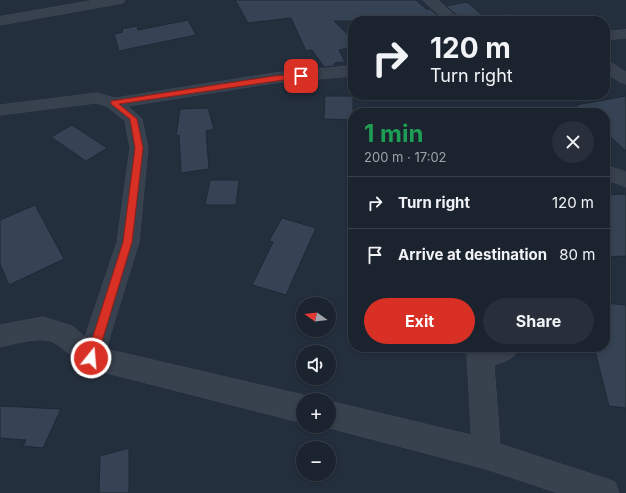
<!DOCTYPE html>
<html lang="en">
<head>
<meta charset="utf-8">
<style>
  :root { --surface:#1b232e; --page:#282f3a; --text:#f1f3f6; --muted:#a0a4aa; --line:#39404a; --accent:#d93025 }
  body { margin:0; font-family:Inter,sans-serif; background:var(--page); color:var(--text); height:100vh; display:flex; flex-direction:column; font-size:15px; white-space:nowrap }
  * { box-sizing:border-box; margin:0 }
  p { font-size:13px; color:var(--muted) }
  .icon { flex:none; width:22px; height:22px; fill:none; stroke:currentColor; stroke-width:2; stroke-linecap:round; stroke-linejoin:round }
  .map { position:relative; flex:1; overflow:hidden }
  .side { position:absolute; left:348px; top:108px; width:262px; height:244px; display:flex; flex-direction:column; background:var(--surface); border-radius:16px; box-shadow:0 2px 6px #0003,0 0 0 1px var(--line) }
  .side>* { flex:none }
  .hud { position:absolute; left:348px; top:16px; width:262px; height:84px; border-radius:16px; box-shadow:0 2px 6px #0003,0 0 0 1px var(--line); background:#1b232e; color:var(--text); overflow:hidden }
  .needle { width:26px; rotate:284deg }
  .tools { position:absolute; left:296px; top:297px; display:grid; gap:8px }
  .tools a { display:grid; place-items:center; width:40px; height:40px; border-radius:50%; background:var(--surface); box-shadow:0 2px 6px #0003,0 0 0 1px var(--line); font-size:20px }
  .pin { position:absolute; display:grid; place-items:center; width:34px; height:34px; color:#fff; margin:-17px; border-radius:8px; box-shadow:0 2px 6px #0006 }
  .me { position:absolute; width:44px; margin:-22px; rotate:17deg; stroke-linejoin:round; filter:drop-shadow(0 0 3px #0008) }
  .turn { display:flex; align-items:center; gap:14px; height:84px; padding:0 16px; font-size:18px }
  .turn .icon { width:52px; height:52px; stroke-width:2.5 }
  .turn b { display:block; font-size:28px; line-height:34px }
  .round { display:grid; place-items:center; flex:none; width:42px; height:42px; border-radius:21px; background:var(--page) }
  .headline { display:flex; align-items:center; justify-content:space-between; height:68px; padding:0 16px }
  h1 { font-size:24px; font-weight:700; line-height:30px; color:#1e9e55 }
  .primary-button { display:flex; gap:8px; margin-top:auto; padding:8px 16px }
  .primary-button a { flex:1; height:46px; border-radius:24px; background:var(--accent); color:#fff; font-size:16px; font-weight:700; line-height:46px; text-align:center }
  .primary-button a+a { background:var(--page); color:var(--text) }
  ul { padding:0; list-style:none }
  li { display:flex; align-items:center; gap:12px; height:52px; padding:0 16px; border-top:1px solid var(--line) }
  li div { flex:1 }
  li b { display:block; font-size:15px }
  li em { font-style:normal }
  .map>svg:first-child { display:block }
  .building { fill:#364354; stroke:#1f2835 }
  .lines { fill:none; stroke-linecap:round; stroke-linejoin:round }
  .minor-casing { stroke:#414a57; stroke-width:1 }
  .minor { fill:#38414e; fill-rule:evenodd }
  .route { fill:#d93025; stroke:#8d1f18 }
</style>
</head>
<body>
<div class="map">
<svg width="626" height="493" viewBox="0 0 626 493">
  <rect width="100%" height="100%" fill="#242f3e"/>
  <!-- building -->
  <g class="building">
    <polygon points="235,0 416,0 426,9 430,9 444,21 334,21 347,34 353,43 353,47 339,50 345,62 335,63 334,66 324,67 312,50 306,51 291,18 248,23"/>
    <polygon points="467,2 482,15 461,19 446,6"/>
    <polygon points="188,20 196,35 119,51 114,34 123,32 122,29 137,26 138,30"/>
    <polygon points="325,96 353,96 353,120 324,119"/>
    <polygon points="626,96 626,151 605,132 605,113 585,113 576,105"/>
    <polygon points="208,108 214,129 206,131 209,169 181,173 179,135 176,136 180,109"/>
    <polygon points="72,125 107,148 86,161 51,137"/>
    <polygon points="210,180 239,180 236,205 205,205"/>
    <polygon points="626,194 626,256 605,257 605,195"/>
    <polygon points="35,205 64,259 9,285 0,264 0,220"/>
    <polygon points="282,218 316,228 286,295 252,285 273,242 269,241"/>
    <polygon points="605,303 626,305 626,408 609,406 594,347 605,347"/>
    <polygon points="0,406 61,409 43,448 23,446 26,440 0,438"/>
    <polygon points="129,448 129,493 99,493 100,456"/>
  </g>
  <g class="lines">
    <!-- minor casing -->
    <g class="minor-casing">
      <g id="minor">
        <polygon points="96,0 125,0 123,3 118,4 0,25 0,17"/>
        <polygon points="423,0 438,0 461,21 446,21"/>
        <polygon points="510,15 522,18 524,21 505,21 503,19 505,16"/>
        <polygon points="626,30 626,38 605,40 605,32"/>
        <polygon points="605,60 610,62 626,72 626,84 620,82 605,72"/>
        <path d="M353,66V76L274,83L128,106L142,119L148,148L139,242L106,349L303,395L313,400H303V423L91,369C76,363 68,351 55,343C42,335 15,344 0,347V325L43,317L72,326L85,337L117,242L130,148L125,121L108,107L96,103L0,115V105L97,93L115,98L274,73Z"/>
        <polygon points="605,165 626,172 626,187 605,179"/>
        <path d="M467,347H520C514,359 506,361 494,365L500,444L604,478L615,482L619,493H558L486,469L322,426H329V401L471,435Z"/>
      </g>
    </g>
    <!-- minor -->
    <use href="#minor" class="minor"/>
  </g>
  <!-- route -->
  <polygon class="route" points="301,74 304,76 304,77 119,104 137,119 143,148 132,242 97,358 95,361 91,362 87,361 86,358 123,242 135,148 130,119 111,104 111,101 274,76"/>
</svg>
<div class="tools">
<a><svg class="needle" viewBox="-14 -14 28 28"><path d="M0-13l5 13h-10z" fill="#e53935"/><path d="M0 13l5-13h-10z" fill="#a0a4aa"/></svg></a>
<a><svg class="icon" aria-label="sound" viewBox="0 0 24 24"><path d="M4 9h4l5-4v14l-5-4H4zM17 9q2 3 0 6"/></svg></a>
<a>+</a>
<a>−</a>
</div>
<div class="pin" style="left:301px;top:76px;background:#d93025"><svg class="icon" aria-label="arrive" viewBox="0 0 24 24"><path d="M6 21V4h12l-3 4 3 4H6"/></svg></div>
<svg class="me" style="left:91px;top:358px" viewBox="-20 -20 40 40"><circle r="17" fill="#d93025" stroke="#fff" stroke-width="3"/><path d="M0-11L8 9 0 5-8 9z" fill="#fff"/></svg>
<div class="hud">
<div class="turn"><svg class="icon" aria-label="right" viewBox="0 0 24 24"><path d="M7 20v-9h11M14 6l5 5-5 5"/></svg><div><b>120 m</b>Turn right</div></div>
</div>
<section class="side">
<div class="headline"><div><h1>1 min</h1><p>200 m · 17:02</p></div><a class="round"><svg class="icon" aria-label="close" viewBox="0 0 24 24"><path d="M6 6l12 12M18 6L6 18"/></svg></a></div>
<ul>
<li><svg class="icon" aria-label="right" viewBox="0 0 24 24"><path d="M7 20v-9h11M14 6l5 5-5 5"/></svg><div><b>Turn right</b></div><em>120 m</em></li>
<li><svg class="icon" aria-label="arrive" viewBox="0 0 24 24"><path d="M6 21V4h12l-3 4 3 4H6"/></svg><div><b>Arrive at destination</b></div><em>80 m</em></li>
</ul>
<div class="primary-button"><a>Exit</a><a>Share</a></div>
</section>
</div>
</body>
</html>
